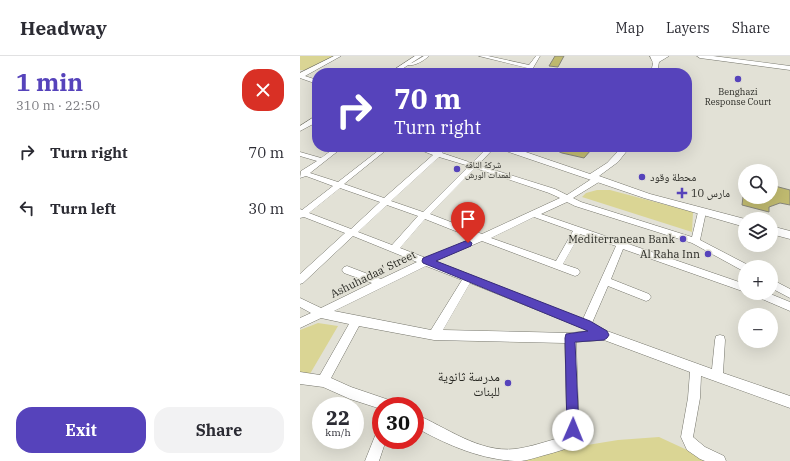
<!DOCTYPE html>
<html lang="en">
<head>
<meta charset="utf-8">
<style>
  :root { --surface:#fff; --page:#f2f2f3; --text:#2b2b33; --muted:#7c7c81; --line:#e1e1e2; --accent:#5643bb }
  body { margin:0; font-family:"IBM Plex Serif","Noto Naskh Arabic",serif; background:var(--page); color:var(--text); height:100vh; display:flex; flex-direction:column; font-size:15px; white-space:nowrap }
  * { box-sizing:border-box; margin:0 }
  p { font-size:13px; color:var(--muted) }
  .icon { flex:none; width:22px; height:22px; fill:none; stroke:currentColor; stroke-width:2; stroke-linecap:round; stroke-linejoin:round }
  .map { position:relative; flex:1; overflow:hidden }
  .drawer { display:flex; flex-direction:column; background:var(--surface); width:300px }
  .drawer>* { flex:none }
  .guide { position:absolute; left:12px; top:12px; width:380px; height:84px; border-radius:16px; box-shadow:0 4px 16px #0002; background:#5643bb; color:#fff; overflow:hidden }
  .controls { position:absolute; left:438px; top:108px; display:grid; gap:8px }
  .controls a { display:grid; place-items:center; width:40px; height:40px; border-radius:50%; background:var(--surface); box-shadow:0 4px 16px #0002; font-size:20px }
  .speed { position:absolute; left:12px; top:341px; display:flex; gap:8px; font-size:20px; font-weight:700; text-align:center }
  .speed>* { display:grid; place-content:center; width:52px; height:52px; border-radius:50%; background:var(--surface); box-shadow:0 4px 16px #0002; line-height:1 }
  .speed small { font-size:10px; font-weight:400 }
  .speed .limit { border:6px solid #d22; background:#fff; color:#111 }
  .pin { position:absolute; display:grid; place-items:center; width:34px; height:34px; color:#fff; margin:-41px -17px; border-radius:50% 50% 50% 0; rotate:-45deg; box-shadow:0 0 4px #0007 }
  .pin .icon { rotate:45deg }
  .me { position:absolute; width:44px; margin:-22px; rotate:1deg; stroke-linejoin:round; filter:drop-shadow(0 0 3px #0008) }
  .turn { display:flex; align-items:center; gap:14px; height:84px; padding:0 16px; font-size:18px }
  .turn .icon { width:52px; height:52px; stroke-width:2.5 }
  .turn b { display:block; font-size:28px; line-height:34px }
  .round { display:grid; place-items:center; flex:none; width:42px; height:42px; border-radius:16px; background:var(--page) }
  .summary { display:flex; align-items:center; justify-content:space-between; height:68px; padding:0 16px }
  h1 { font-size:24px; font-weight:700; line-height:30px; color:var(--accent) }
  .action { display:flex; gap:8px; margin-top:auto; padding:8px 16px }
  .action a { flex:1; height:46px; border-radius:16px; background:var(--accent); color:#fff; font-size:16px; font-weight:700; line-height:46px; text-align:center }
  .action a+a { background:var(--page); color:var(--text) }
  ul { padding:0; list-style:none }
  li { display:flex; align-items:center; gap:12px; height:56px; padding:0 16px }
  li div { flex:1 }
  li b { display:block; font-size:15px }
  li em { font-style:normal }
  header { display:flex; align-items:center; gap:24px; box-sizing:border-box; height:56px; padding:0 20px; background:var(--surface); border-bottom:1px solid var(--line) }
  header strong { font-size:19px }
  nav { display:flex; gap:22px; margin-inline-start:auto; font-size:14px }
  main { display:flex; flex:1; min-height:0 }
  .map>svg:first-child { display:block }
  .green { fill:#dad594 }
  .building { fill:#c1bb70; stroke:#86857b }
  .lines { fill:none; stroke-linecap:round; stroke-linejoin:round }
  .minor-casing { stroke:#75756b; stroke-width:1 }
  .major-casing { stroke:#75756b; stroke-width:1 }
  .minor { fill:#fff; fill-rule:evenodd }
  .major { fill:#fff; fill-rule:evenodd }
  .route { fill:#5643bb; stroke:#382c7a }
  .poi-dot { fill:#5643bb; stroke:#e2e1d6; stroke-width:1.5 }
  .labels { text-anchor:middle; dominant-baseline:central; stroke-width:3; stroke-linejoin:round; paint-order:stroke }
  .far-poi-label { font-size:9px; fill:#292924; stroke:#e2e1d6 }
  .poi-label { font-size:11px; fill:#292924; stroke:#e2e1d6; text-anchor:start }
  .street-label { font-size:11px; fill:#292924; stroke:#e2e1d6 }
  .near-poi-label { font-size:13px; fill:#292924; stroke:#e2e1d6; text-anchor:end }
</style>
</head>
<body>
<header>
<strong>Headway</strong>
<nav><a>Map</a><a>Layers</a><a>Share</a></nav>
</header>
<main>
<section class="drawer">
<div class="summary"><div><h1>1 min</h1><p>310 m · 22:50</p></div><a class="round" style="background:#d93025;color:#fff"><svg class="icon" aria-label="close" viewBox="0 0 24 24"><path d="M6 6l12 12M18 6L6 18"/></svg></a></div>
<ul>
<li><svg class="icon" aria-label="right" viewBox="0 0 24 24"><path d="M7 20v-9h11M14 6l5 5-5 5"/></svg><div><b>Turn right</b></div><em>70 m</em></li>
<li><svg class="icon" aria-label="left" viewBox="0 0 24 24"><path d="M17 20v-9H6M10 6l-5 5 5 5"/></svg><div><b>Turn left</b></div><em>30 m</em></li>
</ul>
<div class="action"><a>Exit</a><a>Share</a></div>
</section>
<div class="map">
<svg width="490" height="405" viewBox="0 0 490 405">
  <rect width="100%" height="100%" fill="#e2e1d6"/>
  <!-- green -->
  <g class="green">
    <polygon points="0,0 35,0 7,14 0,14"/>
    <polygon points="297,134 310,134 393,156 392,176 282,141 286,137"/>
    <polygon points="18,267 38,270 7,323 0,321 0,274"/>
    <polygon points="359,381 411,405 225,405 226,399 318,384"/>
  </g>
  <!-- building -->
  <g class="building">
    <polygon points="255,0 264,0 258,11 249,10"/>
    <polygon points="248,91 283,91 291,94 284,102 262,97"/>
    <polygon points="471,129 490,134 490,149 480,147 469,151 469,156 442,149 443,141 471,141"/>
  </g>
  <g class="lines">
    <!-- minor casing -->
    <g class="minor-casing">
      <g id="minor">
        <path d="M124,0H129C122,6 112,12 104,8L112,7Z"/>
        <polygon points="179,0 188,0 229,9 236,0 240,0 233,12 228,17 222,17 227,12"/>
        <path d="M36,91H43L10,117L38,126L83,91H90L44,128L84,142L133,99L113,91H123L136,95L141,91H148L142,97L172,107L188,91H195L178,109L255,133L267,139L293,122H299V126L273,142L281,146L392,181L398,156L402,153L405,154L406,156L400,184L448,209L449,211H445V216L392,187L275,150L267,146L241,158L445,228V236L323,193L311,223L349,238L351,241L349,244L346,245L308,230L292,267L307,275L412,313L415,284L416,280L420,279L424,280L425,284L423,317L490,340V352L401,320L400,342L393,381L405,391L424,400L426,405H405L400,403L387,394L381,381L388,342L390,316L304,284L276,286L279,374L277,388C267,393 256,396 245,399C237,401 229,404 221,405C183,405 147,389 115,371V358C146,371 179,397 215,393C231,391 247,385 263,381L266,379L267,374L265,287L134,284L59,270L31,322L51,331L95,346L97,350H81V353L50,343L23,331L0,328V316L20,319L49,268L21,262L0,272V262L11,257L0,251V242L21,252L72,227L44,217L42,214L44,211L47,210L81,223L117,206L53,180L3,227L0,228V218L45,177L4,161L0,162V153L2,154L33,130L6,120L0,122L1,115L17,105L0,100V96L21,102ZM139,101L169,110L123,156L91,145ZM175,112L249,137L260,142L182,178L130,158ZM40,132L80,146L51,173L9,157ZM87,149L118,160L92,189L58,176ZM234,161L273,175L256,205L191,182ZM125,163L173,182L126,202L100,192ZM280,178L316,190L283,263L135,205L182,185L275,220L278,219L280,216L278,213L263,208ZM126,210L162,224L131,274L34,255ZM170,227L282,272L288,275L270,277L143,274Z"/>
        <polygon points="471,223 490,233 490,242 471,232"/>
        <polygon points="453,237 468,237 490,246 490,255 455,240"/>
        <polygon points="81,373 81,384 86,384 79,405 65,405 77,375"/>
      </g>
    </g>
    <!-- major casing -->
    <g class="major-casing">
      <g id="major">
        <polygon points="34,0 41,0 5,20 17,24 17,28 0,22 0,17"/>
        <polygon points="115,0 122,0 96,17 89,17"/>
        <polygon points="350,0 369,0 359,6 357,17 351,17 353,7"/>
        <polygon points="397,0 413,0 490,10 490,14 400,2"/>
        <polygon points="14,61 17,61 17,66 0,75 0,70"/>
        <polygon points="199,91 211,91 290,118 307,107 322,91 330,91 318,106 299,120 350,138 445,163 445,171 344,142 200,93"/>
        <polygon points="471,170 490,175 490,183 471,178"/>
      </g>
    </g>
    <!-- minor -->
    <use href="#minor" class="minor"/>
    <!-- major -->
    <use href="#major" class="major"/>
  </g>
  <!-- route -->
  <polygon class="route" points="168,184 172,187 171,190 136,205 290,265 307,275 309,279 307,282 304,284 275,286 279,374 278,379 273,381 269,379 267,374 265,282 266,278 288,275 123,207 122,205 123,202"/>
  <!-- markers -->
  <g class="poi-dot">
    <circle cx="438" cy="23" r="4"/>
    <circle cx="157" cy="113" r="4"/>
    <circle cx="342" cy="121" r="4"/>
    <path d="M380 131h4v4h4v4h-4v4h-4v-4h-4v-4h4z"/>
    <circle cx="383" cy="183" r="4"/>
    <circle cx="408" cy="198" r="4"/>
    <circle cx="208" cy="327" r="4"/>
  </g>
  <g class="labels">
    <!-- far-poi labels -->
    <g class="far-poi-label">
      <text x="438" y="35">Benghazi<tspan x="438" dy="10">Response Court</tspan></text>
      <text x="165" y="108" text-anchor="start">شركة الناقه<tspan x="165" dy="10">لمعدات الورش</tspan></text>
    </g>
    <!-- poi labels -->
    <g class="poi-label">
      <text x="350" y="121">محطة وقود</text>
      <text x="391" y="137">10 مارس</text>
      <text x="375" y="183" text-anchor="end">Mediterranean Bank</text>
      <text x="400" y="198" text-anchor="end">Al Raha Inn</text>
    </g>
    <!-- street labels -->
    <g class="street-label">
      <text transform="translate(73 218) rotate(-26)">Ashuhadaa' Street</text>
    </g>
    <!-- near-poi labels -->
    <g class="near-poi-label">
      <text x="200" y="320">مدرسة ثانوية<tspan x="200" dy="15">للبنات</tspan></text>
    </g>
  </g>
</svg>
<div class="controls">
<a><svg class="icon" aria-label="search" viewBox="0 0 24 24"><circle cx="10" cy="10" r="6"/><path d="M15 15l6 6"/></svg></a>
<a><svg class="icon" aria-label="layers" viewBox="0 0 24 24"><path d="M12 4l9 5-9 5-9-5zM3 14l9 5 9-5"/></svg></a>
<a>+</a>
<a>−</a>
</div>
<div class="speed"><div>22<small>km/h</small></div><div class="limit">30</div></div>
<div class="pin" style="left:168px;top:187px;background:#d93025"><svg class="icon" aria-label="arrive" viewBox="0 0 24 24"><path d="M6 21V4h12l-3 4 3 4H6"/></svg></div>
<svg class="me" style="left:273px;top:374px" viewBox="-20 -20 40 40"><circle r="19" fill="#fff"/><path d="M0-13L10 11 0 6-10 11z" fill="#5643bb"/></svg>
<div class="guide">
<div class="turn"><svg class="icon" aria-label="right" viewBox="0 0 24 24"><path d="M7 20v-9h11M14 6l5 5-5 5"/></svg><div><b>70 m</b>Turn right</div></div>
</div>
</div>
</main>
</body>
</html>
